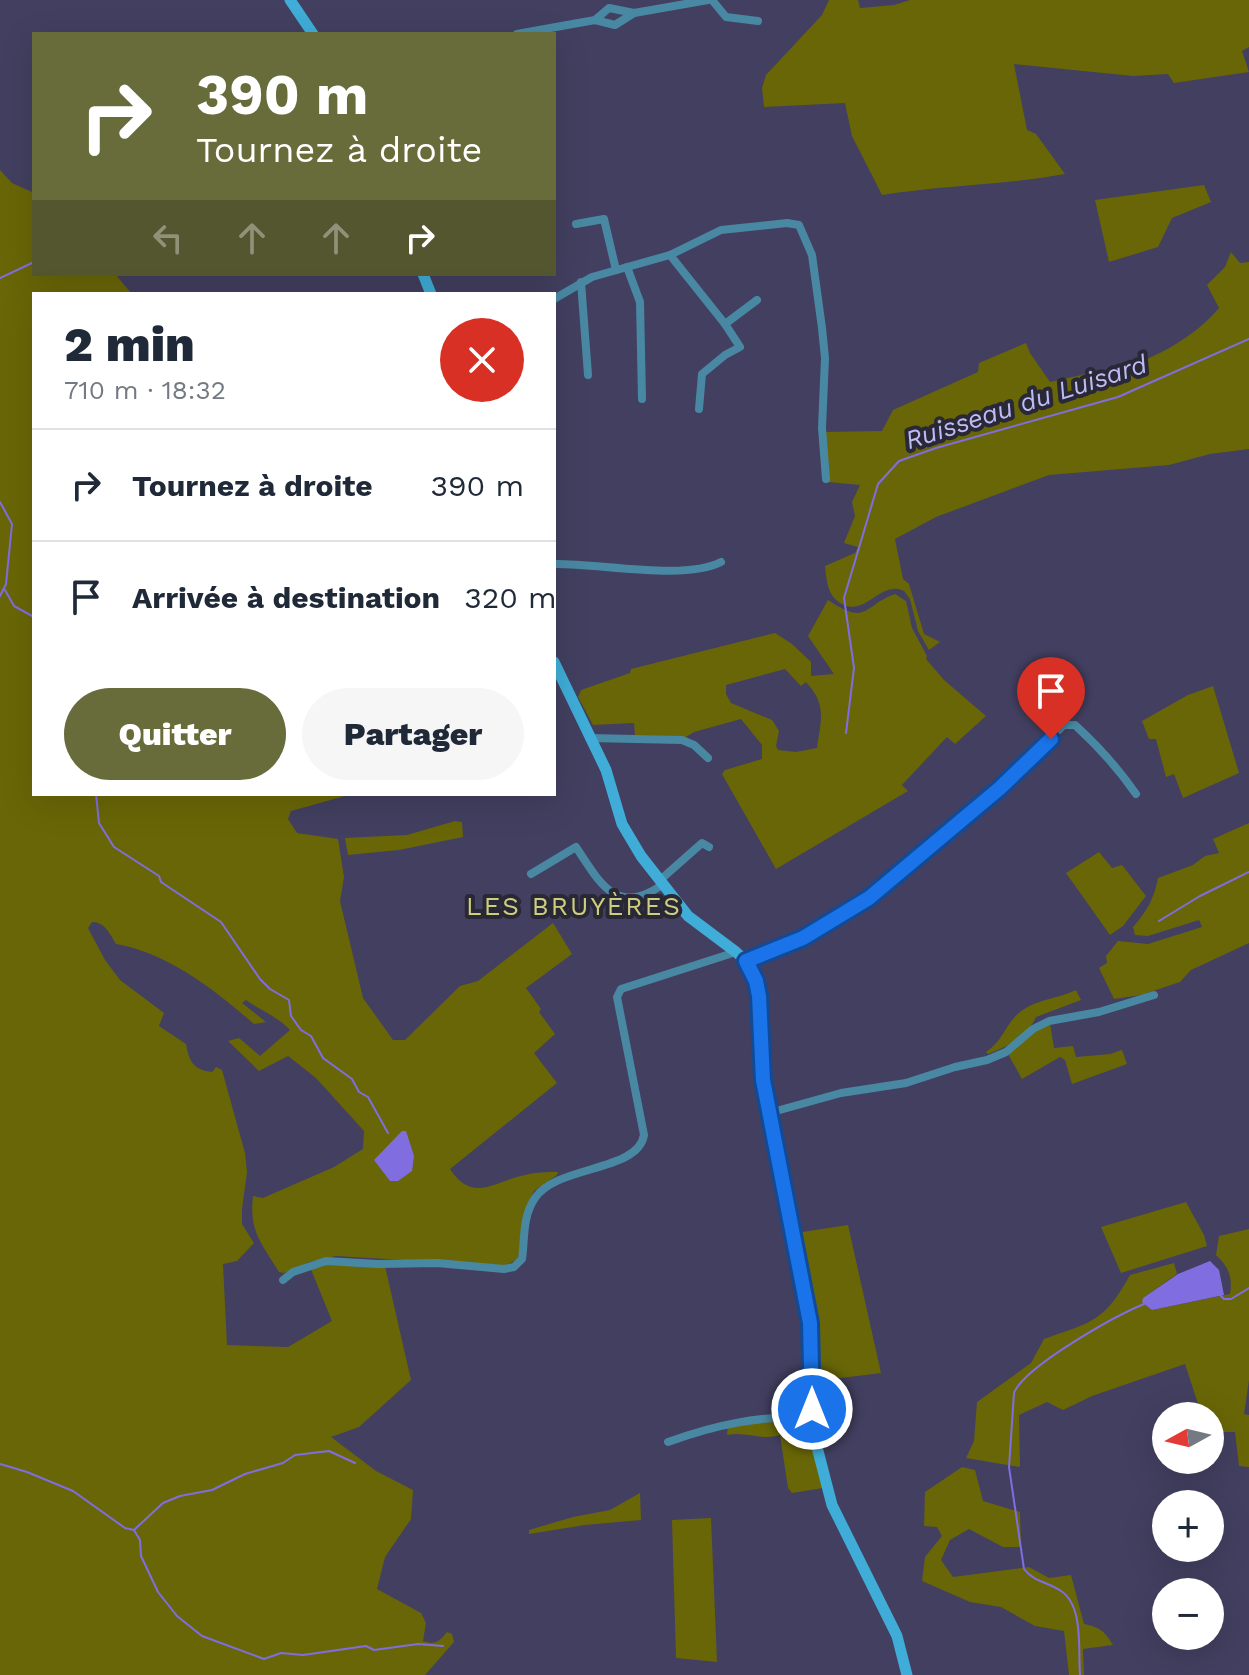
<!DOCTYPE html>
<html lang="fr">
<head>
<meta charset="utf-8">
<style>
  :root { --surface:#fff; --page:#f6f6f7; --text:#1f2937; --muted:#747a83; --line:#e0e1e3; --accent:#686c3b }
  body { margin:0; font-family:"Work Sans",sans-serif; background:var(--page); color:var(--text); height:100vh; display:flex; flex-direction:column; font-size:30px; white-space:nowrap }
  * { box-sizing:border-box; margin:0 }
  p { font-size:26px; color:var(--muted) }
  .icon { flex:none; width:44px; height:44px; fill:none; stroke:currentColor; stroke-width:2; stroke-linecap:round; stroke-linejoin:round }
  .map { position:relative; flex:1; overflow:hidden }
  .details { position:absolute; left:32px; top:292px; width:524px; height:504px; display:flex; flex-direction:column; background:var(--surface); border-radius:0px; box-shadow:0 8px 32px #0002 }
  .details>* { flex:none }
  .hud { position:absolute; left:32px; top:32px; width:524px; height:244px; border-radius:0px; box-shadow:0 8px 32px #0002; background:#686c3b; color:#fff; overflow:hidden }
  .needle { width:52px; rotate:262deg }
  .fabs { position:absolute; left:1152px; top:1402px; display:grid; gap:16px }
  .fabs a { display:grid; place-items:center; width:72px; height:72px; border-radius:50%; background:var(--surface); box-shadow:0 8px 32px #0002; font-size:40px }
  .pin { position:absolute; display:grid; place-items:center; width:68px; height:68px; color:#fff; margin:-82px -34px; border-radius:50% 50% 50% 0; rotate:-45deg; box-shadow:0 0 8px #0007 }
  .pin .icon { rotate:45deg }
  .me { position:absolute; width:88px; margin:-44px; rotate:0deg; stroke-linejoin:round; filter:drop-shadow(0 0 6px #0008) }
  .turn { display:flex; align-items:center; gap:28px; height:168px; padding:0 32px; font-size:36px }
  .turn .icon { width:104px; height:104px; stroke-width:2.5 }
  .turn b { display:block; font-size:56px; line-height:68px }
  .lanes { display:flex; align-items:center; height:76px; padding:0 32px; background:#0003; justify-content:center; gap:40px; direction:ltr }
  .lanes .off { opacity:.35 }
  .round { display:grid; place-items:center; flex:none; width:84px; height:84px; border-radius:42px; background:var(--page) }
  .overview { display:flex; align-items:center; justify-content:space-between; height:136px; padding:0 32px }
  h1 { font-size:48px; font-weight:800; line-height:60px }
  .action { display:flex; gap:16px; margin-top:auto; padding:16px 32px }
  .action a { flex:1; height:92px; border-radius:48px; background:var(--accent); color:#fff; font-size:32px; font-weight:800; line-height:92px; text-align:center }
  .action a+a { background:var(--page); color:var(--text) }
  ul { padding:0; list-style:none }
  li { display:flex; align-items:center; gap:24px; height:112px; padding:0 32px; border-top:2px solid var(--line) }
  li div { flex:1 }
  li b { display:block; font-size:30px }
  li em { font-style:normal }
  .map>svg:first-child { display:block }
  .green { fill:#696607; fill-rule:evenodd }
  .water { fill:#806ee1 }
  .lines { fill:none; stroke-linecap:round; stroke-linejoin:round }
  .stream { stroke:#806ee1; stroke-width:2 }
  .street { stroke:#4988a2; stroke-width:8 }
  .secondary { stroke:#3fadd7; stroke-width:11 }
  .route-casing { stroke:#114b97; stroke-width:20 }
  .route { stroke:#1a73e8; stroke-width:14 }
  .labels { text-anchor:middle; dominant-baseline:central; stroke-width:8; stroke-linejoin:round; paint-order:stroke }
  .water-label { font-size:26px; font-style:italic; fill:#bfbbf4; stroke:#292837 }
  .neighbourhood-label { font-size:26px; letter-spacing:2px; fill:#cfce7f; stroke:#292837 }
</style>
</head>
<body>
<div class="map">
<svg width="1249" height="1675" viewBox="0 0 1249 1675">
  <rect width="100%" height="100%" fill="#423f60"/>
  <!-- green -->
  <g class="green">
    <path d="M829,0H858L860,8L894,5L910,0H1249V47L1242,51L1249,72L1174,83L1168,74L1133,76L1014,64L1027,130L1036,134L1065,174C1005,185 943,185 882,195L852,136L845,103L764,107L762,88L766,75L822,15Z"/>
    <path d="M0,170L12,183L34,193V274H115L132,294H34V794L289,796L294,794H346L345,796L291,811L288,819L297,833L338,839L344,877L340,901L363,998L393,1040H405L460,986L478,981L553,923L572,954L526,988L541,1009L539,1012L555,1034L534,1053L557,1083L450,1169C473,1204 495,1181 525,1175C536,1172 547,1172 558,1172L557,1175L534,1191L527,1205L518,1259L504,1266L336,1256L309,1262L284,1273L279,1272C261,1242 249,1232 253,1196L263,1198L334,1167L363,1149L364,1131L316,1078L288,1056L259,1071L228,1041L239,1038L260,1056L290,1030C277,1016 261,1011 246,1000L242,1003L266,1022L254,1024C215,990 168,953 116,944C110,934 105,922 92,922L88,928L105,960L120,980L164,1013L159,1026L186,1044C189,1062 194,1070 212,1072L216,1067L222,1070L245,1153L247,1172L242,1209V1224L254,1243L237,1261L223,1264L227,1345L288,1347L332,1321L310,1267L329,1263L385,1266L411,1380L359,1427L331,1437L376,1471L413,1490L411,1519L385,1557L377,1589L421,1613L426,1623L423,1641C435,1645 439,1642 447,1632L452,1634L454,1642L425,1675H0Z"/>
    <polygon points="1204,185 1211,202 1172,218 1158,247 1109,262 1095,200"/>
    <path d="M1231,252L1240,263L1249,262V449L1210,454L1169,465L1049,475L936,517L895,539L903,579L909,584L924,634L940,642L929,650L918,631L910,599L904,591C881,580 867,615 844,605C827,597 827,582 825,566L855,553L858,547L844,543L855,516L852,502L860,485L828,482L824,432L882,431L893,410L978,372L979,363L1026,343L1030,353L1050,382L1086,374L1092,382C1139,363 1186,347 1219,308L1207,285L1225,267Z"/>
    <path d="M895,594L906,601L912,628L927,656L926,659L944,680L986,716L955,744L947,737L902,785L908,791L776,869L722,774L725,770L762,759V745L741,719L694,732L686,737L635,735L634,723L593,725L578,697L581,690L630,673L631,669L775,633L792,644L811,662V676L834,674L808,636L828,600C868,627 863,605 895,594ZM785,669L801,686L806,682C827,705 821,719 817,748L796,752L778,750L776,746L779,731L772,720L731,703L726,694V685Z"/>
    <polygon points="1213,686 1239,773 1183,798 1174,774 1166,777 1156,739 1149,739 1142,721 1188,695"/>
    <polygon points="455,821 462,822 463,837 399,850 348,855 345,838 407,835"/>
    <path d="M1249,823V943L1191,970L1180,982L1141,995L1114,999L1099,968L1107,963L1106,956L1118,941L1148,944L1202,927L1199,920L1148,936L1135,935L1133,927C1147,911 1154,899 1158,878L1193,865L1205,856L1219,853L1213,839Z"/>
    <polygon points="1099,852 1112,868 1122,865 1146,896 1123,926 1110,935 1066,873"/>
    <path d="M1076,990L1081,1000L1036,1017C1028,1035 1006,1048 988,1054L986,1052C1004,1040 1005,1024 1020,1012C1037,999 1057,999 1076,990Z"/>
    <polygon points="1050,1023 1054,1048 1073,1046 1076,1057 1110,1054 1122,1050 1127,1064 1072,1084 1065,1060 1060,1057 1022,1079 1008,1054 1031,1034"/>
    <polygon points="1186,1202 1204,1235 1207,1246 1121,1273 1101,1227"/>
    <polygon points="848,1225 881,1373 817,1381 814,1322 796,1233"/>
    <path d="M1249,1229V1380L1244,1414L1249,1415V1467L1239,1466L1235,1432H1210V1416H1195L1199,1407L1185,1364L1092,1396L1063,1410L1047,1402L1019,1415L1020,1467L966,1458L974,1441L977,1402L1031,1363L1044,1339C1092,1322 1104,1322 1130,1275L1174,1263L1177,1274L1143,1298L1152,1310L1230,1294C1233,1277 1228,1266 1216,1255L1219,1236Z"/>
    <path d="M775,1420L809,1421L823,1488L792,1493L788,1488L780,1435C760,1441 748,1431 727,1435L728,1425Z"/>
    <path d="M962,1467L975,1470L983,1501L1020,1512L1021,1547H1003L969,1529L950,1540L941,1560L953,1577L1029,1567L1049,1578L1071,1575L1084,1624C1099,1627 1105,1631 1113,1645L1083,1649L1084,1675H1069L1064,1631L1035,1626L1001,1607L970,1602L922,1581L925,1557L942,1536L937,1527L924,1526L925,1492Z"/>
    <polygon points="640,1493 641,1520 585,1525 529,1534 529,1530 573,1517 610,1510"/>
    <polygon points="711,1518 717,1662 676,1658 672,1520"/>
  </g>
  <!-- water -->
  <g class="water">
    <polygon points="402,1131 406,1131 414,1156 412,1171 398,1181 390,1181 374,1160"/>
    <polygon points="1210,1261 1219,1270 1224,1295 1152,1310 1142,1302 1143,1298 1178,1274"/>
  </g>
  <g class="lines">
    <!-- stream -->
    <g class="stream">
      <polyline points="0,278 34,262"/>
      <polyline points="0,502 12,524 6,584 0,596"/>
      <polyline points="5,590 14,606 34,617"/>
      <polyline points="846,733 854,668 844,598 878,484 899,461 936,448 1118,397 1249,339"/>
      <polyline points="96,794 99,823 114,847 159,876 161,882 221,922 260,979 270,989 289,1000 291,1016 301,1030 311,1036 323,1058 352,1079 359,1092 368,1097 388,1133"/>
      <polyline points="1159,921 1200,896 1249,872"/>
      <polyline points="1220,1295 1224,1299 1231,1299 1249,1288"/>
      <polyline points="0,1464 27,1472 73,1491 125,1528 134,1530 140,1540 141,1556 158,1592 177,1616 202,1636 264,1659 281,1653 303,1655 366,1646 374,1650 418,1644 443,1646"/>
      <polyline points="135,1529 163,1503 180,1496 212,1490 245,1474 283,1463 295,1455 329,1451 355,1463"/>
      <path d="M1080,1675C1078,1651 1084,1606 1061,1591C1048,1582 1034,1582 1024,1569L1009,1467L1014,1393C1025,1366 1115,1316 1144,1304"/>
    </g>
    <!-- street -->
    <g class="street">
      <polyline points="712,0 726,17 758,21"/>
      <polyline points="595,20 609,8 634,13"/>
      <polyline points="517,34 595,20 615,25 634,13 708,0"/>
      <polyline points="576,224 604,219 616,270"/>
      <polyline points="670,255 725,324 740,347 725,355 702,374 699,409"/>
      <polyline points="627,267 640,302 642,399"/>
      <polyline points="581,282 588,375"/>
      <polyline points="554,299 592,277 670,255 721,230 787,223 799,225 812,255 822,328 825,358 822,428 826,479"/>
      <polyline points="725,324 757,300"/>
      <path d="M554,564C598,563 684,581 721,562"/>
      <polyline points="589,738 682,740 694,745 708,758"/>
      <path d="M531,874L576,847C600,883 616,917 662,885"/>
      <polyline points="659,881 702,843 709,847"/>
      <path d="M746,961L803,938L869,898L1000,788L1064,725H1075C1098,746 1118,768 1136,794"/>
      <polyline points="769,1113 841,1093 906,1083 955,1067 987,1060 1006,1052 1033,1029 1049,1021 1099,1012 1154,995"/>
      <path d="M283,1280L293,1272L326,1261L378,1264L437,1263L504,1269L514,1267L522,1259C525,1239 522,1217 535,1198C557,1165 638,1172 644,1135L617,997L621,989L736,952"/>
      <path d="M668,1442C718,1424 759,1416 812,1417"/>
    </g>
    <!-- secondary -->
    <g class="secondary">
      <polyline points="290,0 313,34"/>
      <polyline points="423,274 431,294"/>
      <polyline points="554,662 606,770 622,824 641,856 688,916 736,952 746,961 756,981 763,1080 810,1323 812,1409 818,1451 832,1505 897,1636 907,1675"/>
    </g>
  </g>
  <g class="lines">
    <!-- route casing -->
    <g class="route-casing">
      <polyline id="route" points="812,1409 810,1323 763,1080 759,996 756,981 746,961 803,938 869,898 1000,788 1051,739"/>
    </g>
    <!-- route -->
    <use href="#route" class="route"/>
  </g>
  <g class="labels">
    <!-- water labels -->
    <g class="water-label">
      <text transform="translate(1026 402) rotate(-18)">Ruisseau du Luisard</text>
    </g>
    <!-- neighbourhood labels -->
    <g class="neighbourhood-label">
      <text x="574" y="906">LES BRUYÈRES</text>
    </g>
  </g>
</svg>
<div class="fabs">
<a><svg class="needle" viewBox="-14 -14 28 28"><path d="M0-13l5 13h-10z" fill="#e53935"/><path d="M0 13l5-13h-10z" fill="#747a83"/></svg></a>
<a>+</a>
<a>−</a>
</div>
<div class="pin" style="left:1051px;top:739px;background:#d93025"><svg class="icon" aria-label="arrive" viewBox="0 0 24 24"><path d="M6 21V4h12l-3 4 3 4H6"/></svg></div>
<svg class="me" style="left:812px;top:1409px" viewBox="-20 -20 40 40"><circle r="17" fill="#1a73e8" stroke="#fff" stroke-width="3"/><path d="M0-11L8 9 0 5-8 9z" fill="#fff"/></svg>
<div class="hud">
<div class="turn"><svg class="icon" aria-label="right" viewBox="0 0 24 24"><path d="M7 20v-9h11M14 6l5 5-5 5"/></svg><div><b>390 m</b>Tournez à droite</div></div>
<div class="lanes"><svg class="icon off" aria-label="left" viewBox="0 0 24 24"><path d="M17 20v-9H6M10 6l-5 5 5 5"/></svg><svg class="icon off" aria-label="ahead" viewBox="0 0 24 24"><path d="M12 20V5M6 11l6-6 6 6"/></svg><svg class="icon off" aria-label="ahead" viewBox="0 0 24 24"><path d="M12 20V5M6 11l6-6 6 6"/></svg><svg class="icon" aria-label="right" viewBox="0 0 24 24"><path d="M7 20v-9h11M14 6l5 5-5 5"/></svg></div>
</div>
<section class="details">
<div class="overview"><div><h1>2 min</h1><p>710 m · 18:32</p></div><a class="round" style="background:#d93025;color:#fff"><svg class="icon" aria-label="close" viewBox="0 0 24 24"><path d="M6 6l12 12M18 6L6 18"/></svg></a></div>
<ul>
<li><svg class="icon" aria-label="right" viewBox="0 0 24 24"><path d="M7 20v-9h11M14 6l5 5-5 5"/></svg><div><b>Tournez à droite</b></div><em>390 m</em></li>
<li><svg class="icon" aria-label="arrive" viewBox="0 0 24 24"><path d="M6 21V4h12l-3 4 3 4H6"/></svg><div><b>Arrivée à destination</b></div><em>320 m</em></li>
</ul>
<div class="action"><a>Quitter</a><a>Partager</a></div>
</section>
</div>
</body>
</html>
